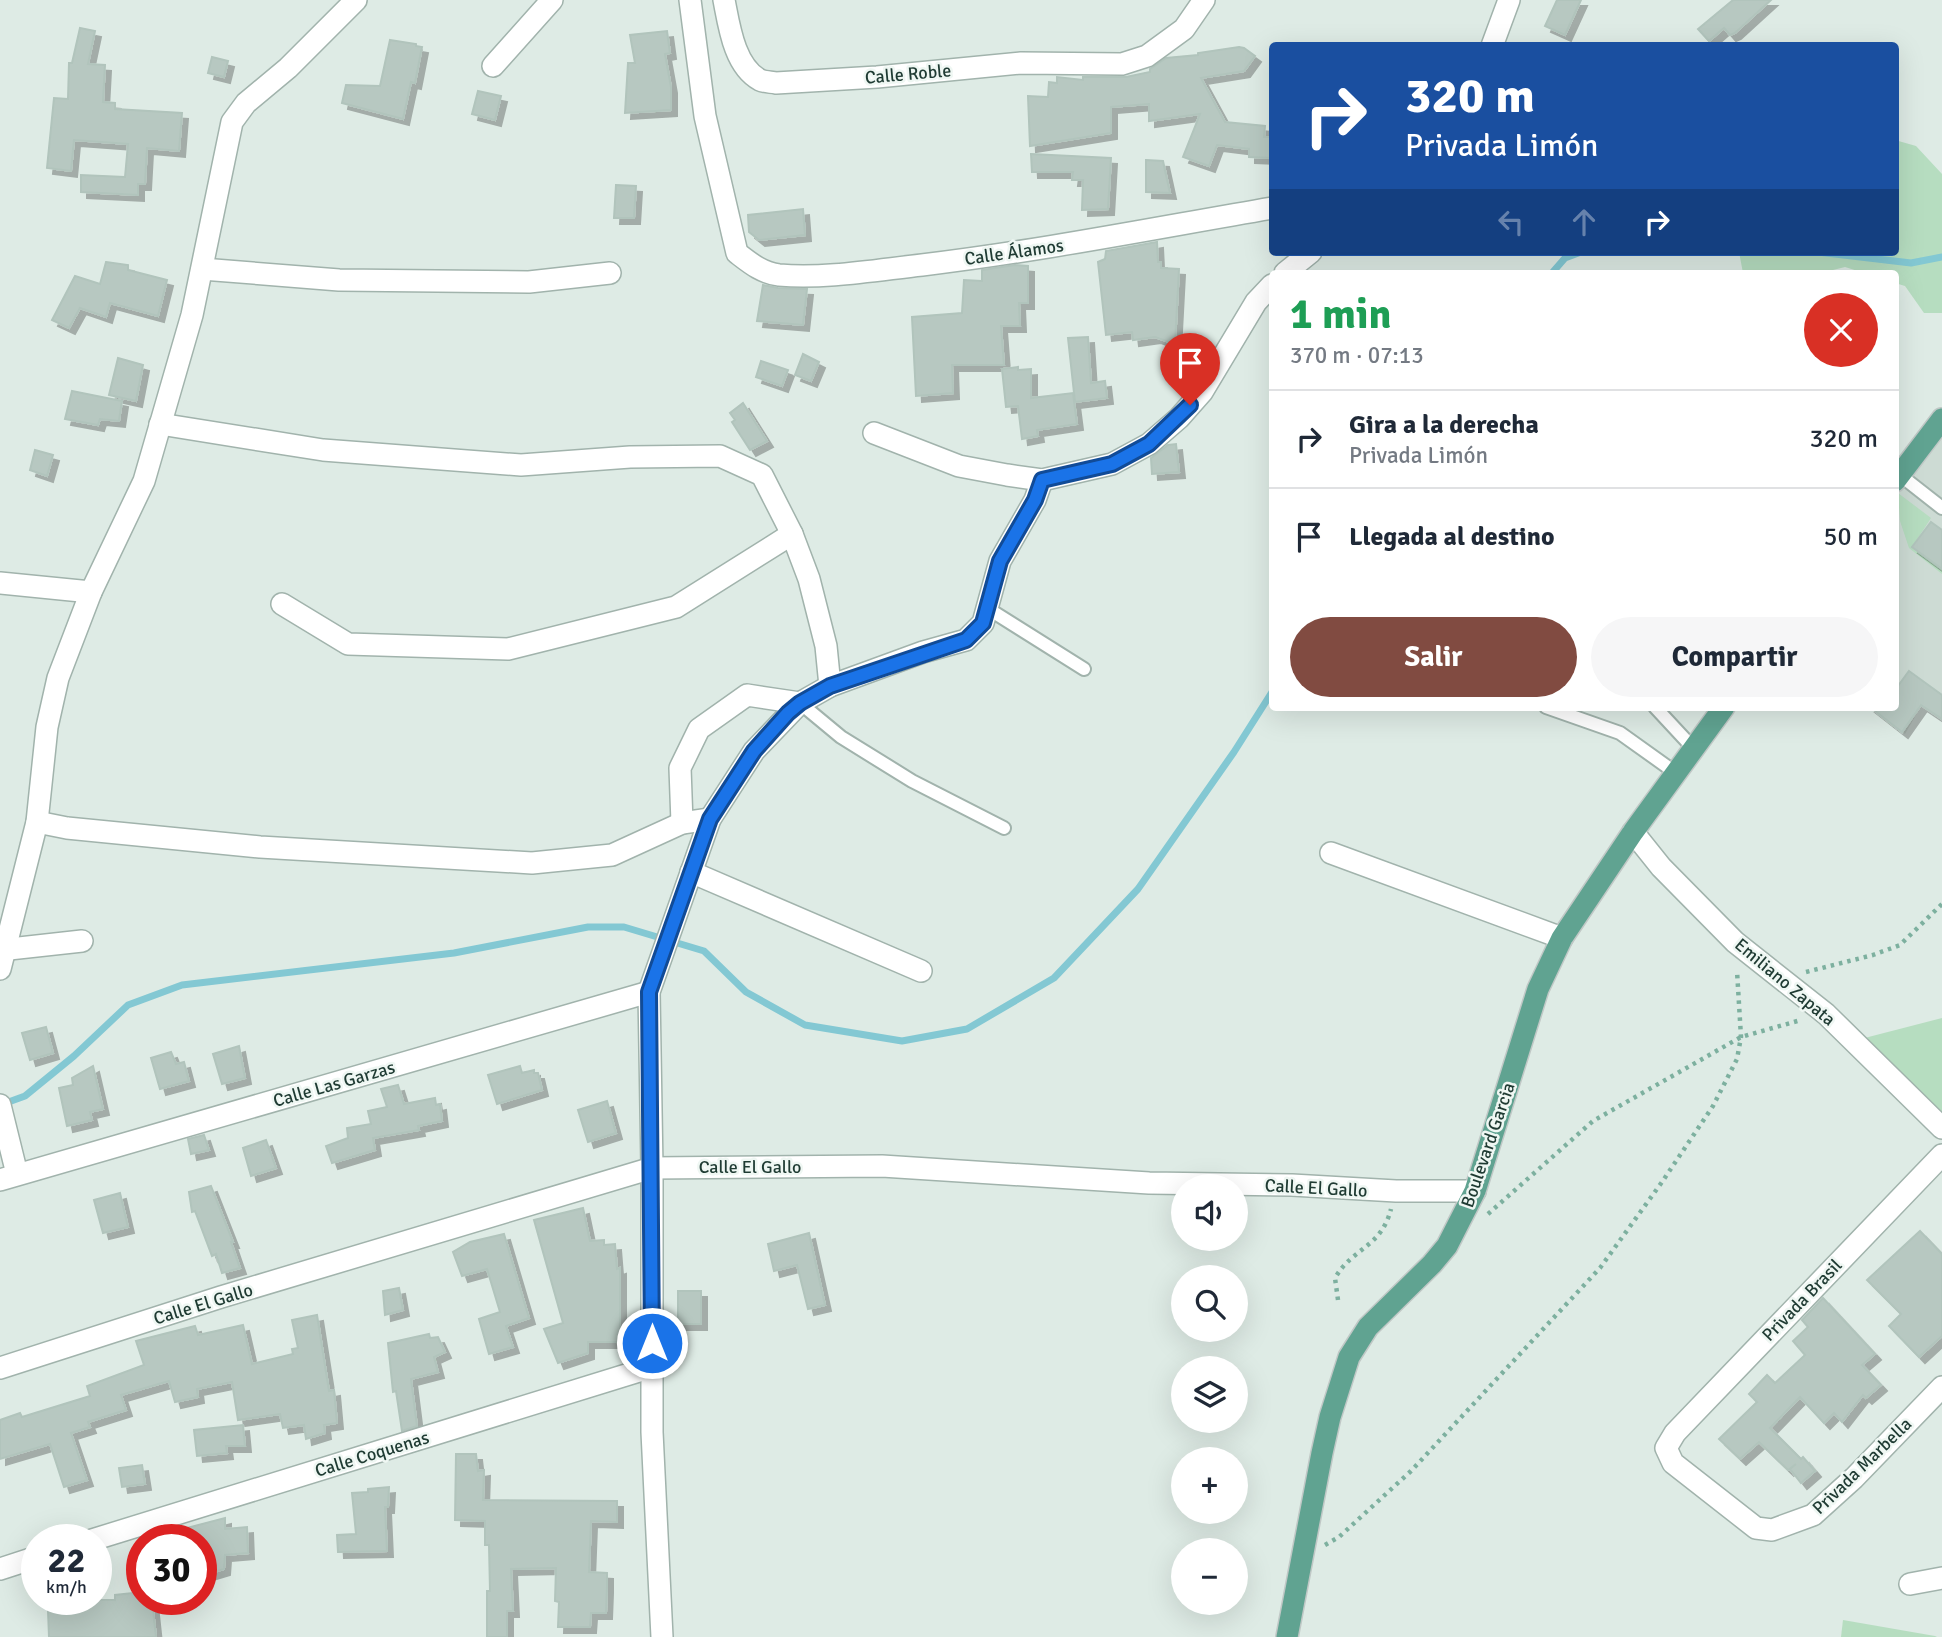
<!DOCTYPE html>
<html lang="es">
<head>
<meta charset="utf-8">
<style>
  :root { --surface:#fff; --page:#f6f6f7; --text:#1f2937; --muted:#747a83; --line:#e0e1e3; --accent:#814b41 }
  body { margin:0; font-family:Signika,sans-serif; background:var(--page); color:var(--text); height:100vh; display:flex; flex-direction:column; font-size:26px; white-space:nowrap }
  * { box-sizing:border-box; margin:0 }
  p { font-size:23px; color:var(--muted) }
  .icon { flex:none; width:38px; height:38px; fill:none; stroke:currentColor; stroke-width:2; stroke-linecap:round; stroke-linejoin:round }
  .map { position:relative; flex:1; overflow:hidden }
  .drawer { position:absolute; left:1269px; top:270px; width:630px; height:441px; display:flex; flex-direction:column; background:var(--surface); border-radius:7px; box-shadow:0 7px 28px #0002 }
  .drawer>* { flex:none }
  .guide { position:absolute; left:1269px; top:42px; width:630px; height:214px; border-radius:7px; box-shadow:0 7px 28px #0002; background:#1a4fa0; color:#fff; overflow:hidden }
  .controls { position:absolute; left:1171px; top:1174px; display:grid; gap:14px }
  .controls a { display:grid; place-items:center; width:77px; height:77px; border-radius:50%; background:var(--surface); box-shadow:0 7px 28px #0002; font-size:35px }
  .speed { position:absolute; left:21px; top:1524px; display:flex; gap:14px; font-size:35px; font-weight:700; text-align:center }
  .speed>* { display:grid; place-content:center; width:91px; height:91px; border-radius:50%; background:var(--surface); box-shadow:0 7px 28px #0002; line-height:1 }
  .speed small { font-size:18px; font-weight:400 }
  .speed .limit { border:10px solid #d22; background:#fff; color:#111 }
  .pin { position:absolute; display:grid; place-items:center; width:60px; height:60px; color:#fff; margin:-72px -30px; border-radius:50% 50% 50% 0; rotate:-45deg; box-shadow:0 0 7px #0007 }
  .pin .icon { rotate:45deg }
  .me { position:absolute; width:77px; margin:-38px; rotate:0deg; stroke-linejoin:round; filter:drop-shadow(0 0 5px #0008) }
  .turn { display:flex; align-items:center; gap:24px; height:147px; padding:0 21px; font-size:32px }
  .turn .icon { width:91px; height:91px; stroke-width:2.5 }
  .turn b { display:block; font-size:49px; line-height:60px }
  .lanes { display:flex; align-items:center; height:66px; padding:0 21px; background:#0003; justify-content:center; gap:35px; direction:ltr }
  .lanes .off { opacity:.35 }
  .round { display:grid; place-items:center; flex:none; width:74px; height:74px; border-radius:37px; background:var(--page) }
  .head { display:flex; align-items:center; justify-content:space-between; height:119px; padding:0 21px }
  h1 { font-size:42px; font-weight:700; line-height:52px; color:#1e9e55 }
  .button { display:flex; gap:14px; margin-top:auto; padding:14px 21px }
  .button a { flex:1; height:80px; border-radius:42px; background:var(--accent); color:#fff; font-size:28px; font-weight:700; line-height:80px; text-align:center }
  .button a+a { background:var(--page); color:var(--text) }
  ul { padding:0; list-style:none }
  li { display:flex; align-items:center; gap:21px; height:98px; padding:0 21px; border-top:2px solid var(--line) }
  li div { flex:1 }
  li b { display:block; font-size:26px }
  li em { font-style:normal }
  .map>svg:first-child { display:block }
  .built { fill:#cddbd4 }
  .green { fill:#b6ddc0 }
  .lines { fill:none; stroke-linecap:round; stroke-linejoin:round }
  .stream { stroke:#83c8d3; stroke-width:7 }
  .building { fill:#b7c8c1; stroke:#b1c4bc; stroke-width:2; filter:url(#shadow) }
  .service-casing { stroke:#a1b3ac; stroke-width:16 }
  .minor-casing { stroke:#a1b3ac; stroke-width:24 }
  .primary-casing { stroke:#c0c8c6; stroke-width:24 }
  .path { stroke:#7db09f; stroke-width:4.5; stroke-dasharray:3.5 5; stroke-linecap:butt }
  .service { stroke:#fff; stroke-width:12 }
  .minor { stroke:#fff; stroke-width:21 }
  .primary { stroke:#60a391; stroke-width:21 }
  .route-casing { stroke:#114b97; stroke-width:18 }
  .route { stroke:#1a73e8; stroke-width:12 }
  .labels { text-anchor:middle; dominant-baseline:central; stroke-width:5; stroke-linejoin:round; paint-order:stroke }
  .street-label { font-size:18px; fill:#1f3b33; stroke:#eff7f3 }
</style>
</head>
<body>
<div class="map">
<svg width="1942" height="1637" viewBox="0 0 1942 1637">
  <defs>
    <filter id="shadow"><feDropShadow dx="6" dy="6" stdDeviation="0" flood-color="#0004"/></filter>
  </defs>
  <rect width="100%" height="100%" fill="#deebe5"/>
  <!-- built -->
  <polygon class="built" points="1942,434 1942,720 1921,706 1905,734 1870,707 1895,707 1895,497"/>
  <!-- green -->
  <g class="green">
    <polygon points="1895,140 1916,146 1942,174 1942,313 1924,313 1905,286 1895,283 1895,273 1864,273 1845,267 1821,273 1743,273 1739,252 1895,252"/>
    <polygon points="1898,493 1931,518 1912,547 1942,569 1942,574 1909,548 1900,521"/>
    <polygon points="1942,1018 1942,1130 1853,1041"/>
    <polygon points="1843,1620 1935,1636 1937,1637 1841,1637"/>
  </g>
  <g class="lines">
    <!-- stream -->
    <g class="stream">
      <polyline points="1818,252 1911,263 1942,257"/>
      <polyline points="1552,273 1565,258 1581,252"/>
      <polyline points="3,1104 25,1096 74,1056 128,1005 182,985 454,953 588,927 624,927 704,951 746,992 805,1025 902,1041 967,1029 1054,978 1138,889 1234,752 1272,692"/>
    </g>
  </g>
  <!-- building -->
  <g class="building">
    <polygon points="1557,0 1581,0 1565,35 1545,26"/>
    <polygon points="1733,0 1771,0 1735,33 1730,35 1724,28 1709,41 1698,29"/>
    <polygon points="80,28 95,31 88,64 105,65 103,102 115,103 115,109 182,113 179,151 147,148 145,184 138,184 138,195 81,192 81,175 125,177 128,144 74,140 71,171 47,168 54,98 68,99 69,63 72,63"/>
    <polygon points="667,31 670,53 665,54 671,87 671,110 625,113 628,63 635,63 630,35"/>
    <polygon points="390,40 416,44 416,46 422,47 415,83 411,82 403,119 342,103 346,85 380,86"/>
    <polygon points="1239,47 1244,48 1255,56 1244,71 1201,78 1225,122 1265,126 1264,137 1272,137 1272,158 1249,157 1249,149 1217,145 1209,166 1183,157 1200,114 1149,121 1149,104 1111,107 1111,133 1030,146 1028,96 1048,97 1049,82 1057,83 1057,77 1083,80 1083,77 1126,77 1150,72 1150,69 1166,58 1198,55 1198,53"/>
    <polygon points="212,57 228,61 224,77 208,73"/>
    <polygon points="478,91 501,96 495,120 472,114"/>
    <polygon points="1031,154 1111,158 1108,209 1082,210 1083,180 1072,180 1073,172 1032,172"/>
    <polygon points="1146,160 1163,161 1170,193 1146,192"/>
    <polygon points="616,185 636,186 634,218 614,218"/>
    <polygon points="803,209 805,235 759,240 749,232 748,215"/>
    <polygon points="1157,242 1158,262 1161,262 1161,268 1179,269 1175,344 1155,337 1133,340 1132,332 1106,335 1098,262 1105,259 1106,251"/>
    <polygon points="106,262 128,265 128,270 167,280 158,316 110,303 106,317 80,308 69,328 52,320 75,276 100,284"/>
    <polygon points="1015,265 1028,266 1028,303 1019,303 1020,326 1001,326 1004,365 952,365 953,393 916,396 912,317 962,313 964,280 982,281 982,270"/>
    <polygon points="763,285 778,288 807,289 803,325 757,321"/>
    <polygon points="1088,337 1091,383 1105,381 1107,398 1075,402 1068,338"/>
    <polygon points="803,354 819,362 811,381 795,375"/>
    <polygon points="118,358 143,365 136,401 109,395"/>
    <polygon points="761,361 788,370 782,386 756,377"/>
    <polygon points="1018,367 1018,370 1031,369 1031,398 1073,393 1077,424 1037,430 1038,436 1022,439 1018,406 1006,407 1002,369"/>
    <polygon points="72,391 122,401 119,421 100,419 98,425 65,419"/>
    <polygon points="743,403 767,441 750,450 732,422 735,420 730,413"/>
    <polygon points="1176,444 1179,472 1152,474 1151,458 1168,445"/>
    <polygon points="35,450 53,455 47,476 30,470"/>
    <polygon points="1931,522 1942,530 1942,569 1912,547"/>
    <polygon points="1909,671 1942,695 1942,719 1921,705 1902,732 1870,707 1895,707 1895,690"/>
    <polygon points="46,1027 53,1053 30,1060 22,1033"/>
    <polygon points="239,1046 245,1078 222,1084 213,1054"/>
    <polygon points="171,1052 176,1064 184,1062 189,1081 160,1089 151,1058"/>
    <polygon points="93,1066 103,1109 90,1112 92,1120 67,1126 59,1088 73,1085 72,1078"/>
    <polygon points="520,1066 522,1073 534,1070 534,1073 538,1073 542,1090 497,1104 488,1075"/>
    <polygon points="398,1085 404,1104 435,1098 436,1105 440,1104 442,1121 418,1126 419,1130 373,1138 375,1150 332,1163 326,1146 348,1138 347,1128 371,1124 368,1111 387,1107 381,1089"/>
    <polygon points="607,1101 616,1133 588,1142 578,1110"/>
    <polygon points="204,1135 209,1150 191,1154 188,1139"/>
    <polygon points="266,1140 276,1168 251,1176 243,1148"/>
    <polygon points="211,1186 233,1242 231,1242 240,1268 222,1273 216,1254 212,1256 195,1211 192,1212 189,1192"/>
    <polygon points="120,1193 128,1227 103,1233 94,1200"/>
    <polygon points="583,1208 590,1241 604,1240 604,1245 615,1244 617,1269 620,1268 620,1342 588,1342 588,1353 558,1363 544,1329 563,1323 534,1220"/>
    <polygon points="1920,1231 1942,1254 1942,1336 1919,1357 1889,1326 1901,1314 1867,1280"/>
    <polygon points="809,1233 825,1305 808,1309 797,1265 774,1271 768,1244"/>
    <polygon points="504,1234 529,1318 506,1326 513,1347 489,1354 479,1319 500,1312 487,1269 462,1276 453,1252 470,1242"/>
    <polygon points="399,1288 403,1310 385,1315 383,1291"/>
    <rect x="678" y="1291" width="23" height="33"/>
    <polygon points="1823,1298 1875,1354 1862,1365 1881,1385 1866,1398 1863,1395 1842,1422 1834,1413 1824,1423 1800,1397 1770,1428 1801,1459 1803,1457 1815,1471 1801,1483 1790,1469 1796,1464 1788,1470 1759,1442 1740,1459 1719,1439 1757,1402 1749,1394 1767,1375 1775,1383 1805,1355 1793,1341 1808,1327 1802,1320"/>
    <polygon points="317,1315 329,1391 334,1390 337,1423 324,1425 325,1433 306,1439 304,1425 283,1428 280,1414 238,1420 232,1382 197,1389 198,1397 175,1402 169,1381 121,1395 126,1410 88,1422 90,1427 71,1433 87,1480 64,1487 50,1444 0,1459 0,1420 20,1413 22,1417 90,1396 87,1386 144,1365 136,1341 195,1326 198,1335 243,1325 252,1364 293,1354 292,1349 298,1348 292,1320"/>
    <polygon points="429,1334 430,1338 438,1337 445,1352 434,1357 438,1372 411,1379 417,1426 402,1431 396,1391 393,1392 388,1343"/>
    <polygon points="243,1425 245,1446 226,1446 227,1453 197,1456 194,1430"/>
    <polygon points="456,1454 476,1454 478,1471 484,1470 483,1500 617,1501 617,1522 591,1521 589,1572 607,1573 607,1587 606,1613 591,1613 590,1627 558,1627 559,1602 555,1601 556,1568 511,1569 513,1611 507,1611 507,1637 487,1637 487,1591 490,1591 489,1545 485,1545 485,1521 455,1520"/>
    <polygon points="142,1465 145,1484 122,1487 119,1468"/>
    <polygon points="389,1487 388,1507 385,1507 387,1551 338,1552 337,1535 356,1534 352,1493 368,1492 368,1489"/>
    <polygon points="225,1518 225,1529 247,1527 248,1553 225,1555 224,1569 201,1576 201,1540 164,1540 164,1534"/>
    <polygon points="142,1592 142,1600 152,1600 156,1637 49,1637 48,1610 51,1610 51,1605 56,1605 55,1600 115,1600 115,1595"/>
  </g>
  <g class="lines">
    <!-- service casing -->
    <g class="service-casing">
      <g id="service">
        <polyline points="1900,475 1942,508"/>
        <polyline points="987,608 1084,669"/>
        <polyline points="800,703 841,737 912,781 1004,828"/>
        <polyline points="1546,707 1620,733 1676,773"/>
        <polyline points="1655,707 1694,749"/>
      </g>
    </g>
    <!-- minor casing -->
    <g class="minor-casing">
      <g id="minor">
        <path d="M690,0L705,116L737,253C750,263 762,273 779,275C825,279 876,270 922,265C1039,251 1155,228 1272,208"/>
        <path d="M724,0C729,25 734,66 760,80C764,82 771,82 776,83L877,77L1021,63L1122,64L1147,56L1184,29L1204,0"/>
        <polyline points="1492,46 1509,0"/>
        <polyline points="493,66 552,0"/>
        <polyline points="202,269 339,280 529,282 610,273"/>
        <polyline points="1285,273 1311,252"/>
        <polyline points="160,424 323,450 521,465 630,457 720,456 762,475 792,534 809,579 826,646 830,686"/>
        <polyline points="874,433 959,466 1007,475 1042,480 1112,464 1149,444 1179,418 1202,392 1256,302 1272,285"/>
        <polyline points="0,583 91,592"/>
        <polyline points="282,604 348,644 508,649 676,607 792,534"/>
        <polyline points="37,822 67,828 260,847 532,863 612,855 682,823 710,819"/>
        <polyline points="682,823 680,768 699,729 747,695 800,703"/>
        <polyline points="1633,832 1661,867 1735,942 1826,1014 1942,1128"/>
        <polyline points="1331,853 1562,938"/>
        <polyline points="691,872 921,971"/>
        <polyline points="0,950 82,941"/>
        <polyline points="0,969 37,822 47,727 58,678 91,592 144,481 192,315 232,122 246,103 288,68 356,0"/>
        <polyline points="0,1105 17,1174"/>
        <polyline points="1942,1155 1675,1433 1666,1448 1673,1463 1756,1528 1772,1530 1813,1515 1854,1478 1942,1387"/>
        <polyline points="0,1180 649,992"/>
        <polyline points="0,1368 221,1297 652,1168 882,1166 1149,1183 1292,1185 1396,1191 1475,1191"/>
        <polyline points="92,1540 652,1367"/>
        <polyline points="0,1569 37,1557"/>
        <polyline points="1910,1584 1942,1578"/>
        <polyline points="662,1637 652,1432 652,1168 649,992 710,819 754,751 800,703 830,686 923,652 966,640 983,623 1000,561 1035,500 1042,480"/>
      </g>
    </g>
    <!-- primary casing -->
    <g class="primary-casing">
      <g id="primary">
        <polyline points="1895,481 1942,419"/>
        <polyline points="1287,1637 1322,1453 1330,1417 1349,1357 1368,1327 1432,1264 1447,1246 1475,1191 1538,989 1562,938 1633,832 1724,707"/>
      </g>
    </g>
    <!-- path -->
    <g class="path">
      <polyline points="1806,972 1873,955 1900,945 1942,904"/>
      <polyline points="1488,1214 1593,1121 1741,1037 1801,1020"/>
      <path d="M1338,1300L1335,1278C1353,1247 1381,1248 1391,1209"/>
      <polyline points="1325,1545 1339,1537 1411,1471 1600,1268 1662,1182 1713,1106 1737,1059 1741,1037 1737,971"/>
    </g>
    <!-- service -->
    <use href="#service" class="service"/>
    <!-- minor -->
    <use href="#minor" class="minor"/>
    <!-- primary -->
    <use href="#primary" class="primary"/>
  </g>
  <g class="lines">
    <!-- route casing -->
    <g class="route-casing">
      <polyline id="route" points="652,1343 649,992 710,819 754,751 788,713 800,703 830,686 966,640 983,623 1000,561 1035,500 1042,480 1112,464 1149,444 1190,405"/>
    </g>
    <!-- route -->
    <use href="#route" class="route"/>
  </g>
  <g class="labels">
    <!-- street labels -->
    <g class="street-label">
      <text transform="translate(908 74) rotate(-5)">Calle Roble</text>
      <text transform="translate(1014 252) rotate(-8)">Calle Álamos</text>
      <text transform="translate(1785 982) rotate(40)">Emiliano Zapata</text>
      <text transform="translate(334 1084) rotate(-16)">Calle Las Garzas</text>
      <text transform="translate(1488 1145) rotate(-71)">Boulevard Garcia</text>
      <text x="750" y="1167">Calle El Gallo</text>
      <text transform="translate(1316 1188) rotate(3)">Calle El Gallo</text>
      <text transform="translate(1802 1300) rotate(-46)">Privada Brasil</text>
      <text transform="translate(203 1304) rotate(-17)">Calle El Gallo</text>
      <text transform="translate(372 1454) rotate(-17)">Calle Coquenas</text>
      <text transform="translate(1862 1466) rotate(-44)">Privada Marbella</text>
    </g>
  </g>
</svg>
<div class="controls">
<a><svg class="icon" aria-label="sound" viewBox="0 0 24 24"><path d="M4 9h4l5-4v14l-5-4H4zM17 9q2 3 0 6"/></svg></a>
<a><svg class="icon" aria-label="search" viewBox="0 0 24 24"><circle cx="10" cy="10" r="6"/><path d="M15 15l6 6"/></svg></a>
<a><svg class="icon" aria-label="layers" viewBox="0 0 24 24"><path d="M12 4l9 5-9 5-9-5zM3 14l9 5 9-5"/></svg></a>
<a>+</a>
<a>−</a>
</div>
<div class="speed"><div>22<small>km/h</small></div><div class="limit">30</div></div>
<div class="pin" style="left:1190px;top:405px;background:#d93025"><svg class="icon" aria-label="arrive" viewBox="0 0 24 24"><path d="M6 21V4h12l-3 4 3 4H6"/></svg></div>
<svg class="me" style="left:652px;top:1343px" viewBox="-20 -20 40 40"><circle r="17" fill="#1a73e8" stroke="#fff" stroke-width="3"/><path d="M0-11L8 9 0 5-8 9z" fill="#fff"/></svg>
<div class="guide">
<div class="turn"><svg class="icon" aria-label="right" viewBox="0 0 24 24"><path d="M7 20v-9h11M14 6l5 5-5 5"/></svg><div><b>320 m</b>Privada Limón</div></div>
<div class="lanes"><svg class="icon off" aria-label="left" viewBox="0 0 24 24"><path d="M17 20v-9H6M10 6l-5 5 5 5"/></svg><svg class="icon off" aria-label="ahead" viewBox="0 0 24 24"><path d="M12 20V5M6 11l6-6 6 6"/></svg><svg class="icon" aria-label="right" viewBox="0 0 24 24"><path d="M7 20v-9h11M14 6l5 5-5 5"/></svg></div>
</div>
<section class="drawer">
<div class="head"><div><h1>1 min</h1><p>370 m · 07:13</p></div><a class="round" style="background:#d93025;color:#fff"><svg class="icon" aria-label="close" viewBox="0 0 24 24"><path d="M6 6l12 12M18 6L6 18"/></svg></a></div>
<ul>
<li><svg class="icon" aria-label="right" viewBox="0 0 24 24"><path d="M7 20v-9h11M14 6l5 5-5 5"/></svg><div><b>Gira a la derecha</b><p>Privada Limón</p></div><em>320 m</em></li>
<li><svg class="icon" aria-label="arrive" viewBox="0 0 24 24"><path d="M6 21V4h12l-3 4 3 4H6"/></svg><div><b>Llegada al destino</b></div><em>50 m</em></li>
</ul>
<div class="button"><a>Salir</a><a>Compartir</a></div>
</section>
</div>
</body>
</html>
